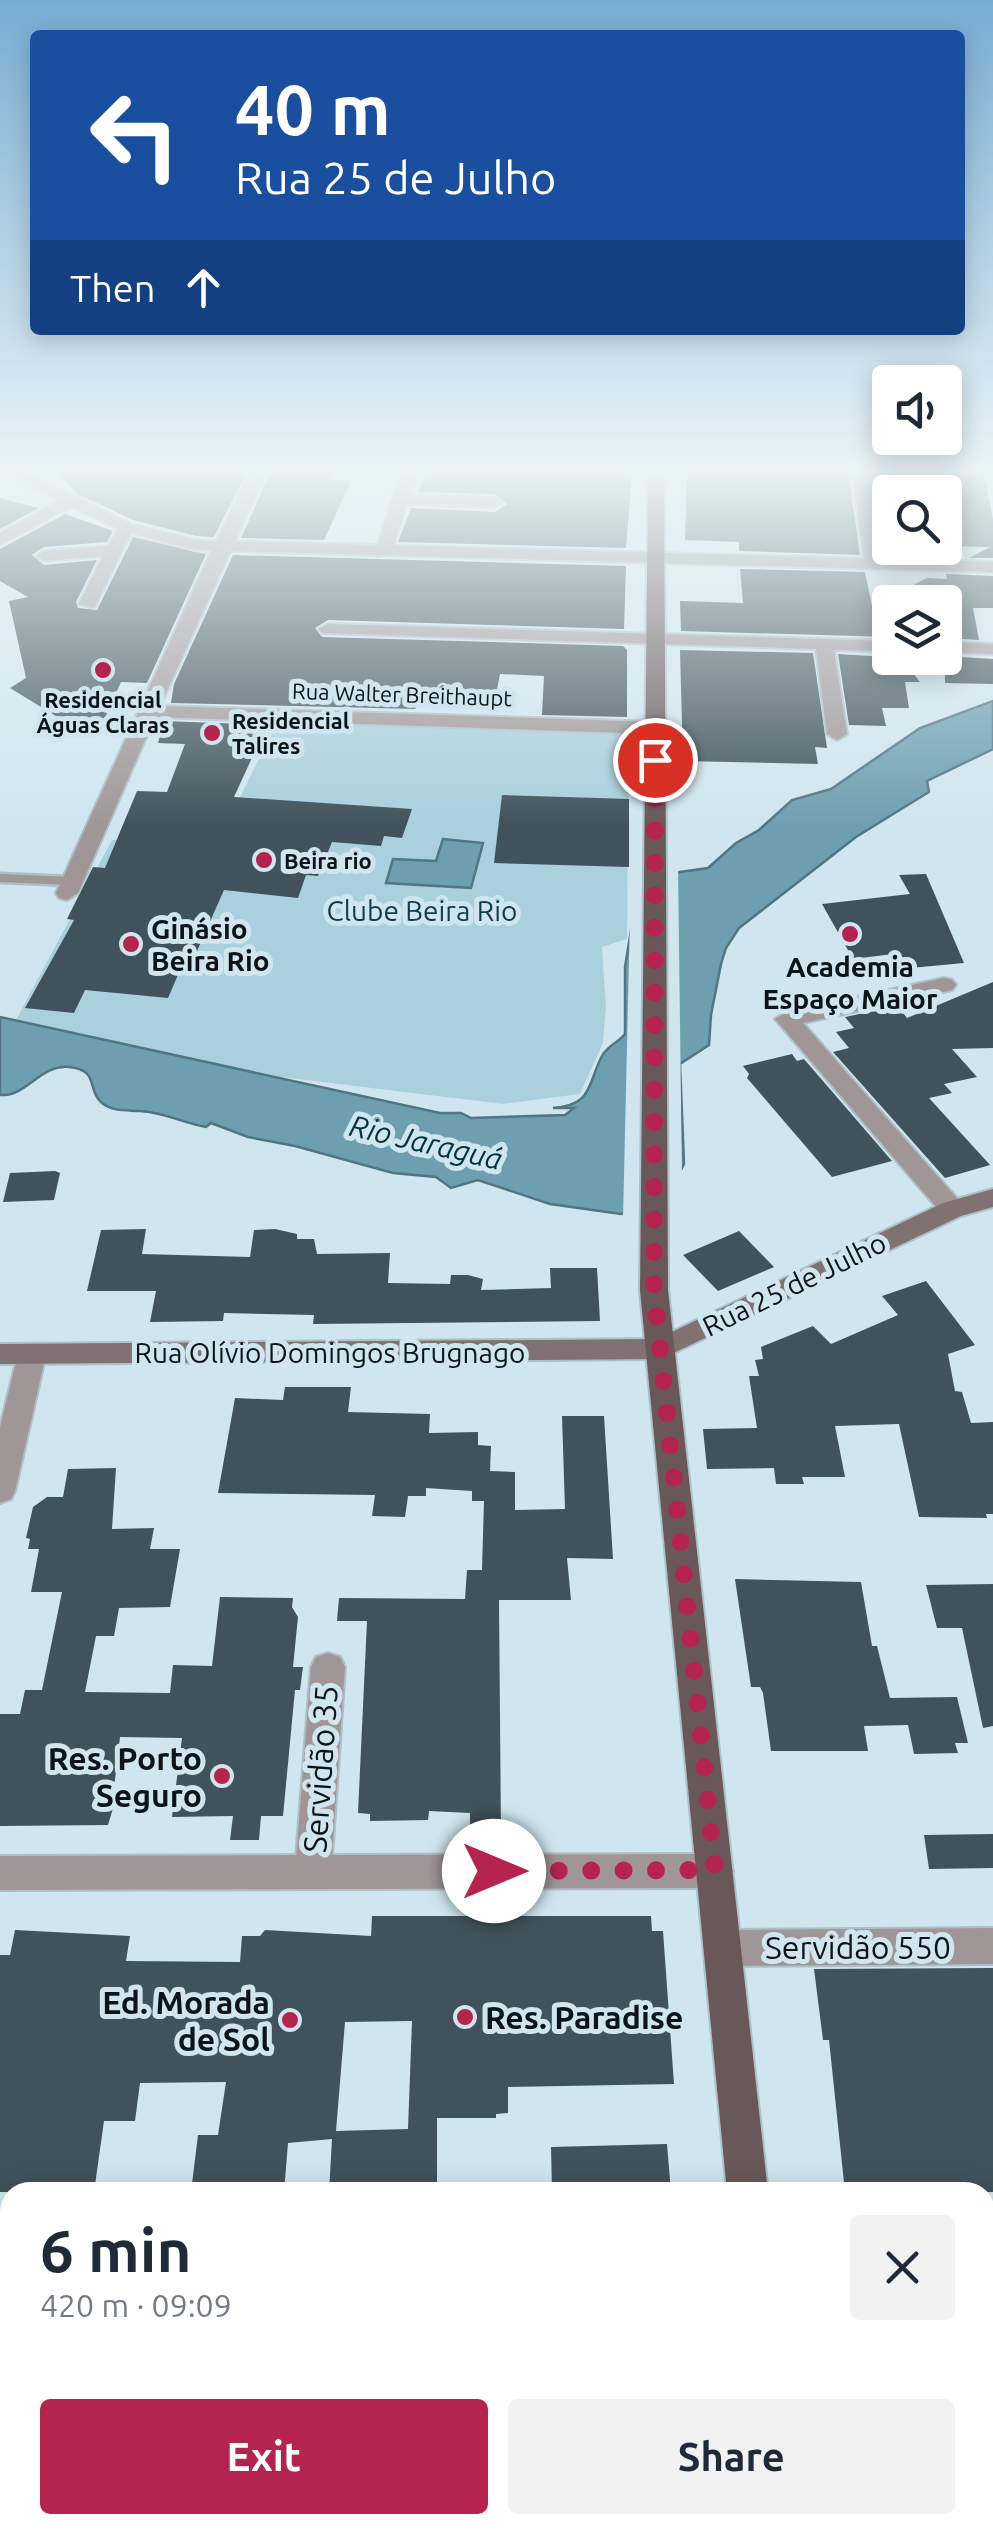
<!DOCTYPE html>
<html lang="en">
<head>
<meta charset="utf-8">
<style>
  :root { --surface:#fff; --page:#f2f2f3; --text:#1f2937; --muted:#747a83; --accent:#b5244f }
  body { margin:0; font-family:Ubuntu,sans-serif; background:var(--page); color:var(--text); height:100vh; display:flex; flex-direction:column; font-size:38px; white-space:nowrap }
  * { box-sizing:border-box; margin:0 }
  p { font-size:32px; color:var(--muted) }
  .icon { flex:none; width:55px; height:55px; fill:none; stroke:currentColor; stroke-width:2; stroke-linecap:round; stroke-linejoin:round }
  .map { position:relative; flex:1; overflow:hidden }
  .drawer { position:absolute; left:0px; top:2182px; width:995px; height:352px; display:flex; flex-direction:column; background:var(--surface); border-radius:30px 30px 0 0; box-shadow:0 5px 25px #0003 }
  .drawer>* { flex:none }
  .guide { position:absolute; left:30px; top:30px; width:935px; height:305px; border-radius:10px; box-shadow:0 5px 25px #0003; background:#1a4fa0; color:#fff; overflow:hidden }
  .buttons { position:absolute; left:872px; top:365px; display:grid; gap:20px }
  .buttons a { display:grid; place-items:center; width:90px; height:90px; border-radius:10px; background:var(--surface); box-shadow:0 5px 25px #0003; font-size:50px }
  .pin { position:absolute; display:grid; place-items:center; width:85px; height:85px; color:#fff; margin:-42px; border:5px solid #fff; border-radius:50%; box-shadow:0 2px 10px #0007 }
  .me { position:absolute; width:110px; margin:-55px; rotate:90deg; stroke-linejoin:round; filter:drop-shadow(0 0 8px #0008) }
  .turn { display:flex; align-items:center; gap:35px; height:210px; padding:0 40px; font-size:45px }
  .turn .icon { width:130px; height:130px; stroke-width:2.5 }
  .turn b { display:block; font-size:70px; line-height:85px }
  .then { display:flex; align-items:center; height:95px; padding:0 40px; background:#0003; gap:20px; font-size:38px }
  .round { display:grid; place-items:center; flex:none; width:105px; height:105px; border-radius:10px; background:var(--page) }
  .headline { display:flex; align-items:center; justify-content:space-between; height:170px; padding:0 40px }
  h1 { font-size:60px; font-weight:700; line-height:75px }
  .button { display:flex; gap:20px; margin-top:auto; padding:20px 40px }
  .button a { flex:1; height:115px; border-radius:10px; background:var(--accent); color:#fff; font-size:40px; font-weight:700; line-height:115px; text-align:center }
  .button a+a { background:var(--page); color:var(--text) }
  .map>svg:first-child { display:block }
  .green { fill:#aacfdd }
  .water { fill:#6e9fb0; stroke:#517582; stroke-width:2.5 }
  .pier { fill:#d0e6ee }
  .building { fill:#40535a; fill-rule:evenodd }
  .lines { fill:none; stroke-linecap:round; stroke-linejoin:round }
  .service-casing { stroke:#adc0c7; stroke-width:5 }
  .minor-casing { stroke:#adc0c7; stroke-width:4 }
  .tertiary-casing { stroke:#adc0c7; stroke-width:4 }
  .secondary-casing { stroke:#adc0c7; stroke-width:4 }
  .primary-casing { stroke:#adc0c7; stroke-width:4 }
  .service { fill:#a09697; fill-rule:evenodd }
  .minor { fill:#a09697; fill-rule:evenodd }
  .tertiary { fill:#a09697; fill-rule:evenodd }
  .secondary { fill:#807273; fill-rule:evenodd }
  .primary { fill:#69585a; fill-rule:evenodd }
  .route { stroke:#b5244f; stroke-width:18; stroke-dasharray:0 32.4 }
  .poi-dot { fill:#b5244f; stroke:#d0e6ee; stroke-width:4 }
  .labels { text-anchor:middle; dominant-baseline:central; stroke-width:10; stroke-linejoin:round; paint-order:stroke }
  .far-street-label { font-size:22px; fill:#0c1417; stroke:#d0e6ee }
  .far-poi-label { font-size:22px; font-weight:bold; fill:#0c1417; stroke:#d0e6ee; text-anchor:start }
  .park-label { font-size:28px; fill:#103c4a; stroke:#d0e6ee }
  .poi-label { font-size:28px; font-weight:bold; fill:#0c1417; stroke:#d0e6ee; text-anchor:start }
  .street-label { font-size:28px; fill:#0c1417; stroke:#d0e6ee }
  .water-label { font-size:30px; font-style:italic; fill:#033240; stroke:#d0e6ee }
  .near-poi-label { font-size:32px; font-weight:bold; fill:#0c1417; stroke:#d0e6ee; text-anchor:end }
  .near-street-label { font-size:32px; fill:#0c1417; stroke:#d0e6ee }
</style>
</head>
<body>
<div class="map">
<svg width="993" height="2534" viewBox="0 0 993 2534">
  <rect width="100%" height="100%" fill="#d0e6ee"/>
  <!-- green -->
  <polygon class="green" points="278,721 629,735 627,939 602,947 606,1007 603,1043 580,1094 503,1104 273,1076 16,1020 112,840 217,843"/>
  <!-- water -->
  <g class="water">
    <path d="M993,701V749L927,781L929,792L856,837L739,928L726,948L721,964L711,1015L709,1045L680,1064L684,1164L666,1198L636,1212L621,1214L550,1204L478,1180L451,1188L436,1177L393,1173L295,1146L248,1137L211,1123L206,1127C183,1123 164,1112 140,1111C127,1110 113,1112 102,1103C86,1089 100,1070 69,1067C40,1064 27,1097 0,1095V1017L440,1113H461L471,1118L565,1115L574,1108H553C593,1105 587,1085 602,1056C607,1046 618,1043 625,1034V967L632,924L673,873L708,868L736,843L759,830L792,800L831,789L920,728Z"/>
    <polygon points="443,839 483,843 471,888 386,883 393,859 436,861"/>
  </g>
  <!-- pier -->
  <polygon class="pier" points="678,867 682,1179 661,1210 623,1219 630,916 652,876"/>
  <!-- building -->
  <g class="building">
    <polygon points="55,471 247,471 214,537 196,536 133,520 78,494"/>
    <polygon points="271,471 322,471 334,473 331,480 351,481 324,540 241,538"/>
    <polygon points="426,471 632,471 626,548 398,542 411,508 495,512 507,504 495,494 418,492"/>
    <polygon points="687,471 848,471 860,555 739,551 739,542 685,540"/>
    <polygon points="872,471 890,471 890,545 882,545"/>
    <polygon points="945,471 983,471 993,519 993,558 969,558 990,547 945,546"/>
    <polygon points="0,498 39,508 0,529"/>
    <polygon points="65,514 113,531 107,542 44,547 32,555 44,565 97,560 76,602 78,608 97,610 133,537 206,554 147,683 121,682 105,718 87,721 82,732 10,688 26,678 9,601 28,597 0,581 0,549"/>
    <polygon points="233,555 626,566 624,629 328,620 315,628 322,637 623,646 627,650 627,717 542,715 544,676 500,674 495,700 423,699 415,709 171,703 174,684"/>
    <polygon points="740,569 865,572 872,606 927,578 947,579 946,574 993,576 993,608 973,608 979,640 945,638 945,602 890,602 890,637 681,631 680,601 743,603"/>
    <polygon points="680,650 813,653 827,748 815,747 818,764 683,761"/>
    <polygon points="838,654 901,658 920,682 905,682 909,708 882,708 886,726 849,725"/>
    <polygon points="945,656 993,659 993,684 945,683"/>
    <polygon points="164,721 267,725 234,797 412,809 402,838 384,836 381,846 332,842 318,876 306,875 298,898 224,890 189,969 181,968 168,998 85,990 74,1013 25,1008 74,920 67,919 93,867 105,868 137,791 167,792 185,744 158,743"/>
    <polygon points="502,795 629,799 629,867 494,863"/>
    <polygon points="926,874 964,963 900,969 893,954 853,959 822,904 910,894 899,875"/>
    <polygon points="993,982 993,1048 952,1049 977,1077 944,1084 952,1093 929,1098 990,1165 945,1178 833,1052 849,1048 836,1032 854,1028 845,1017 898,1006 907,1018"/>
    <polygon points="792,1054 797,1061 804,1059 892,1161 832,1177 747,1078 749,1074 743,1066"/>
    <polygon points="55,1171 60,1173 54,1200 3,1202 10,1173"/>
    <polygon points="146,1229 142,1254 250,1257 254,1230 275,1229 297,1234 297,1239 314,1239 317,1254 390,1253 388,1283 450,1284 451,1275 468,1275 483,1279 481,1290 551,1288 550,1268 597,1268 600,1321 313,1324 314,1315 224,1313 223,1321 150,1322 156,1291 87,1291 101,1230"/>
    <polygon points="739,1231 774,1267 718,1291 683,1255"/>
    <polygon points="926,1281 975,1345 948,1354 955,1391 962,1392 971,1423 993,1422 993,1514 986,1514 987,1518 919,1517 899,1424 835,1426 845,1477 802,1477 804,1484 776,1484 774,1468 707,1469 703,1429 757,1428 749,1376 759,1376 755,1360 763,1359 761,1347 813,1326 831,1344 898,1315 882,1296"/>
    <polygon points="285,1387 351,1387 348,1412 430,1414 429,1433 478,1432 478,1445 491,1446 490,1471 515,1472 515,1510 565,1509 562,1416 604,1416 613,1559 567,1558 571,1600 499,1600 501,1835 470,1835 470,1813 429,1811 428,1820 370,1821 370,1814 358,1813 367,1621 337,1621 339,1598 465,1599 467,1570 482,1570 484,1501 472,1501 472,1491 426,1488 426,1496 408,1496 405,1517 372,1516 375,1495 218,1493 235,1398 283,1400"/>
    <polygon points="116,1468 112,1529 154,1528 150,1549 180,1549 170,1607 119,1608 114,1636 96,1636 85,1692 170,1693 173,1665 212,1666 220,1597 293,1598 292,1607 298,1617 293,1667 303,1667 300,1690 295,1690 283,1816 261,1816 259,1840 230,1840 233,1816 172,1817 182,1738 120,1737 114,1788 119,1788 108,1825 0,1826 0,1714 20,1714 25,1690 42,1690 62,1592 31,1592 39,1549 28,1549 30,1539 26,1538 33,1507 47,1497 63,1497 68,1469"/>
    <polygon points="735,1579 861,1582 872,1646 877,1646 890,1698 957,1697 968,1743 955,1743 958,1753 914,1754 908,1725 864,1726 868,1751 771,1751 763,1693 760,1687 751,1687"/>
    <polygon points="993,1584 993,1726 983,1728 962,1628 937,1628 926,1585"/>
    <polygon points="993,1834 993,1868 929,1869 924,1835"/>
    <path d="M372,1916H651L652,1931H663L674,2084L508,2087V2113L496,2114V2118H437V2192H329L332,2139L288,2143L284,2192H191L198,2135H218L226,2082L140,2083L135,2121H104L94,2192H0V1955H10L15,1930L130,1936L126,1961L240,1962L242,1936H260L265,1930L371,1936ZM412,2021L408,2129L336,2131L345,2022Z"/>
    <polygon points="993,1968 993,2192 845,2192 829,2040 823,2040 814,1969"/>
    <polygon points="667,2144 671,2192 552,2192 551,2147"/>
  </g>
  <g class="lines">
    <!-- service casing -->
    <g class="service-casing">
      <polygon id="service" points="0,874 71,877 77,881 71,885 0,882"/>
    </g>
    <!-- minor casing -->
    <g class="minor-casing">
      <g id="minor">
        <polygon points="251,471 267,471 160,706 655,722 665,728 655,734 155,717 78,893 67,900 59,898 56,893 213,547"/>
        <polygon points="402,471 418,471 410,495 495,498 503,503 495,508 407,504 391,552 377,556 375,552"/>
        <polygon points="852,471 868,471 881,564 873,569 865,564"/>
        <polygon points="69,496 77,501 75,504 0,545 0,533"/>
        <polygon points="126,522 134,527 94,608 79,604 103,556 44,561 36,556 44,551 109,546 120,524"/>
        <polygon points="328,624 890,641 890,651 834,650 847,734 837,740 827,734 816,649 322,633 319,629"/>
        <polygon points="945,642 993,644 993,654 945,652"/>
        <polygon points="944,978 952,980 956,985 952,990 803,1023 961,1203 965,1209 961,1215 943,1215 775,1019 787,1012"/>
        <polygon points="32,1344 42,1347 46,1354 15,1491 11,1499 0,1503 0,1427 18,1354 22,1347"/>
        <polygon points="328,1653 340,1657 345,1667 331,1871 326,1883 313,1888 300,1883 295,1871 311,1667 316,1657"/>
        <polygon points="993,1928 993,1964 723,1966 710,1961 704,1948 710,1935 723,1930"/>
      </g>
    </g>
    <!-- tertiary casing -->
    <g class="tertiary-casing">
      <g id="tertiary">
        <polygon points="0,471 20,471 132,524 195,540 993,562 993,572 195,550 120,530"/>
        <polygon points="715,1854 728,1859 733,1871 728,1883 715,1888 0,1890 0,1856"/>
      </g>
    </g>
    <!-- secondary casing -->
    <g class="secondary-casing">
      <polygon id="secondary" points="993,1189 993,1207 961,1216 661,1359 0,1364 0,1344 657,1339 943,1203"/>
    </g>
    <!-- primary casing -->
    <g class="primary-casing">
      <g id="primary">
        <polygon points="648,471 664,471 668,1290 768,2192 727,2192 640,1290"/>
        <polygon points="759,2525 805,2525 806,2534 760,2534"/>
      </g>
    </g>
    <!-- service -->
    <use href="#service" class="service"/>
    <!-- minor -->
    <use href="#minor" class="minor"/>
    <!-- tertiary -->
    <use href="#tertiary" class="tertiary"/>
    <!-- secondary -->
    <use href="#secondary" class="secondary"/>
    <!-- primary -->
    <use href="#primary" class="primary"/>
  </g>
  <!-- sky -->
  <linearGradient id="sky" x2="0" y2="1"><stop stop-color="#77acd2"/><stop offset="0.57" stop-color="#eaf4f7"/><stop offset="1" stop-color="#eaf4f7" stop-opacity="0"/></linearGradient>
  <rect width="993" height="826" fill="url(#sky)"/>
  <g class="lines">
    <!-- route -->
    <polyline class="route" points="494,1871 715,1870 654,1290 655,760"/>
  </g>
  <!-- markers -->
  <g class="poi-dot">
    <circle cx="103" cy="670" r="10"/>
    <circle cx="212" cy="733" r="10"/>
    <circle cx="264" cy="860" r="10"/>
    <circle cx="850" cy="934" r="10"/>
    <circle cx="131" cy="944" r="10"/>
    <circle cx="222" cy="1776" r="10"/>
    <circle cx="465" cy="2017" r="10"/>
    <circle cx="290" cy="2020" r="10"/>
  </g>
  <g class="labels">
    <!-- far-street labels -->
    <g class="far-street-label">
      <text transform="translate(402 694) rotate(2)">Rua Walter Breithaupt</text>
    </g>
    <!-- far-poi labels -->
    <g class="far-poi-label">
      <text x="103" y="699" text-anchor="middle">Residencial<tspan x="103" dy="25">Águas Claras</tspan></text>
      <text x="232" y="720">Residencial<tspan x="232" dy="25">Talires</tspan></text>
      <text x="284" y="860">Beira rio</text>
    </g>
    <!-- park labels -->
    <g class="park-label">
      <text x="422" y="910">Clube Beira Rio</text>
    </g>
    <!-- poi labels -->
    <g class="poi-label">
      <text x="151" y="928">Ginásio<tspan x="151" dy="32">Beira Rio</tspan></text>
      <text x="850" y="966" text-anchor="middle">Academia<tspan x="850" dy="32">Espaço Maior</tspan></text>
    </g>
    <!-- street labels -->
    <g class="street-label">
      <text transform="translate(794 1284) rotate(-26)">Rua 25 de Julho</text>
      <text x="330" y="1352">Rua Olívio Domingos Brugnago</text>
    </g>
    <!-- water labels -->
    <g class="water-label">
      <text transform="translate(426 1142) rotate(13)">Rio Jaraguá</text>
    </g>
    <!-- near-poi labels -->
    <g class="near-poi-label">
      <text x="202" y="1758">Res. Porto<tspan x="202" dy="37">Seguro</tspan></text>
      <text x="270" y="2002">Ed. Morada<tspan x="270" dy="37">de Sol</tspan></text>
      <text x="485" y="2017" text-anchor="start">Res. Paradise</text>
    </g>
    <!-- near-street labels -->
    <g class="near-street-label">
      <text transform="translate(320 1769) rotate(-86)">Servidão 35</text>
      <text x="858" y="1947">Servidão 550</text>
    </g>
  </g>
</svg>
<div class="buttons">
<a><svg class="icon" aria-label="sound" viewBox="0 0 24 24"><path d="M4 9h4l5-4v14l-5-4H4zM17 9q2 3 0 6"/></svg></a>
<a><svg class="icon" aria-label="search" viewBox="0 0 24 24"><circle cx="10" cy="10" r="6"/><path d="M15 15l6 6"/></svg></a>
<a><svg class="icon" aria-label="layers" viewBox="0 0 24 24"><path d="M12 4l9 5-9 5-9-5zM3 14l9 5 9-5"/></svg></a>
</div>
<div class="pin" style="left:655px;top:760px;background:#d93025"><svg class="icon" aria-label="arrive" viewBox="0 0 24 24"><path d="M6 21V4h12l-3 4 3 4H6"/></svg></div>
<svg class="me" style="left:494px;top:1871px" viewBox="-20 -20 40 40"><circle r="19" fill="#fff"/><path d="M0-13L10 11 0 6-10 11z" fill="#b5244f"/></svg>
<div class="guide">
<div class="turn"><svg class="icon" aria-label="left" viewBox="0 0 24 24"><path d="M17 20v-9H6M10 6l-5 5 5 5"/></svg><div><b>40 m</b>Rua 25 de Julho</div></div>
<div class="then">Then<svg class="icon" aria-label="ahead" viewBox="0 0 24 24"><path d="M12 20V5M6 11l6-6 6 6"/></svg></div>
</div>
<section class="drawer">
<div class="headline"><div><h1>6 min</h1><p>420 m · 09:09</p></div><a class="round"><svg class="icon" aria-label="close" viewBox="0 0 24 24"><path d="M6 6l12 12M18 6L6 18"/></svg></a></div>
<div class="button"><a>Exit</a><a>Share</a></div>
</section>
</div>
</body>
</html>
